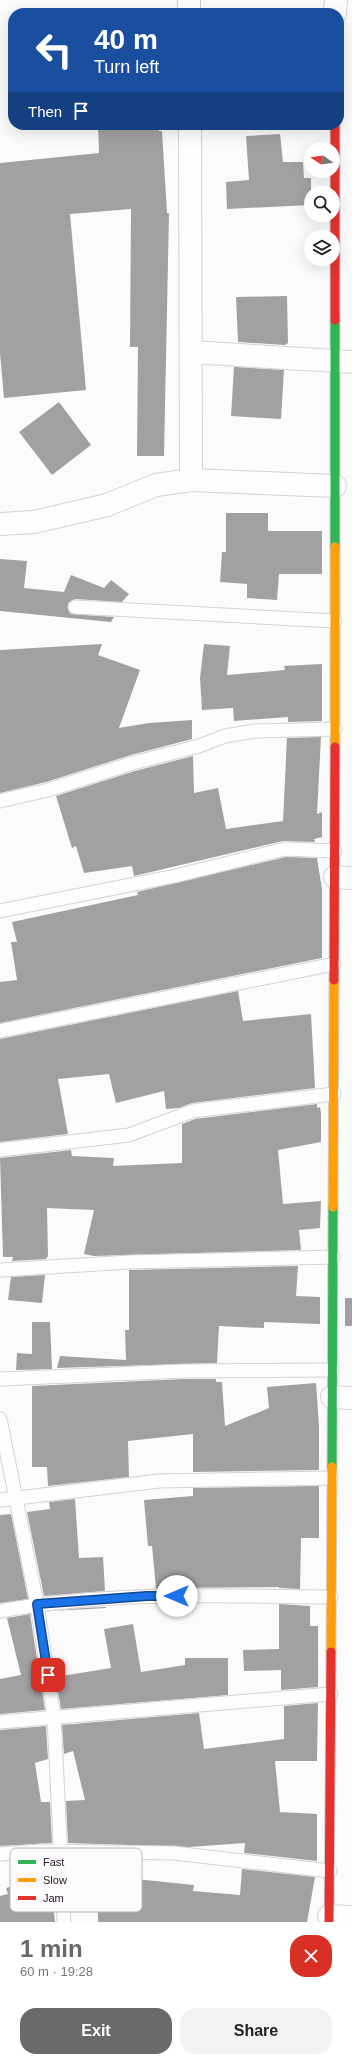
<!DOCTYPE html>
<html lang="en">
<head>
<meta charset="utf-8">
<style>
  :root { --surface:#fff; --page:#f2f2f2; --text:#222; --muted:#767676; --accent:#6c696d }
  body { margin:0; font-family:Arial,sans-serif; background:var(--page); color:var(--text); height:100vh; display:flex; flex-direction:column; font-size:15px; white-space:nowrap }
  * { box-sizing:border-box; margin:0 }
  p { font-size:13px; color:var(--muted) }
  .icon { flex:none; width:22px; height:22px; fill:none; stroke:currentColor; stroke-width:2; stroke-linecap:round; stroke-linejoin:round }
  .map { position:relative; height:1922px; overflow:hidden }
  .drawer { display:flex; flex-direction:column; background:var(--surface); flex:1 }
  .drawer>* { flex:none }
  .top-card { position:absolute; left:8px; top:8px; width:336px; height:122px; border-radius:16px; box-shadow:0 4px 16px #0002; background:#1a4fa0; color:#fff; overflow:hidden }
  .needle { width:26px; rotate:283deg }
  .buttons { position:absolute; left:304px; top:142px; display:grid; gap:8px }
  .buttons a { display:grid; place-items:center; width:36px; height:36px; border-radius:50%; background:var(--surface); box-shadow:0 4px 16px #0002; font-size:20px }
  .pin { position:absolute; display:grid; place-items:center; width:34px; height:34px; color:#fff; margin:-17px; border-radius:8px; box-shadow:0 2px 6px #0006 }
  .me { position:absolute; width:44px; margin:-22px; rotate:270deg; stroke-linejoin:round; filter:drop-shadow(0 0 3px #0008) }
  .turn { display:flex; align-items:center; gap:14px; height:84px; padding:0 20px; font-size:18px }
  .turn .icon { width:52px; height:52px; stroke-width:2.5 }
  .turn b { display:block; font-size:28px; line-height:34px }
  .then { display:flex; align-items:center; height:38px; padding:0 20px; background:#0003; gap:8px; font-size:15px }
  .round { display:grid; place-items:center; flex:none; width:42px; height:42px; border-radius:16px; background:var(--page) }
  .overview { display:flex; align-items:center; justify-content:space-between; height:68px; padding:0 20px }
  h1 { font-size:24px; font-weight:800; line-height:30px; color:var(--accent) }
  .action { display:flex; gap:8px; margin-top:auto; padding:8px 20px }
  .action a { flex:1; height:46px; border-radius:16px; background:var(--accent); color:#fff; font-size:16px; font-weight:800; line-height:46px; text-align:center }
  .action a+a { background:var(--page); color:var(--text) }
  .map>svg:first-child { display:block }
  .building { fill:#a2a0a2 }
  .lines { fill:none; stroke-linecap:round; stroke-linejoin:round }
  .lane-casing { stroke:#d4d1d4; stroke-width:15 }
  .street-casing { stroke:#d4d1d4; stroke-width:24 }
  .fast-casing { stroke:#d4d1d4; stroke-width:11 }
  .slow-casing { stroke:#d4d1d4; stroke-width:11 }
  .jam-casing { stroke:#d4d1d4; stroke-width:11 }
  .lane { stroke:#fffeff; stroke-width:13 }
  .street { stroke:#fffeff; stroke-width:22 }
  .fast { stroke:#30b455; stroke-width:9 }
  .slow { stroke:#ff9f0a; stroke-width:9 }
  .jam { stroke:#e5322d; stroke-width:9 }
  .route-casing { stroke:#114b97; stroke-width:10 }
  .route { stroke:#1a73e8; stroke-width:7 }
  .key { fill:#fdfafd; stroke:#bab7bb; stroke-width:1 }
  .key-label { font-size:11px; fill:#1f1a20 }
</style>
</head>
<body>
<div class="map">
<svg width="352" height="1922" viewBox="0 0 352 1922">
  <rect width="100%" height="100%" fill="#fcfbfc"/>
  <!-- building -->
  <g class="building">
    <polygon points="98,125 158,125 159,131 162,131 167,213 169,213 164,456 137,456 138,347 130,347 131,209 70,214 86,390 4,398 0,353 0,163 99,153"/>
    <polygon points="280,134 283,162 303,162 304,178 311,178 311,205 227,209 226,182 249,180 246,136"/>
    <polygon points="287,296 288,343 285,345 238,342 236,297"/>
    <polygon points="234,367 284,370 281,419 231,416"/>
    <polygon points="59,402 91,445 52,475 19,432"/>
    <polygon points="226,513 268,513 268,531 322,531 322,574 279,574 277,600 247,598 247,584 220,582 222,552 226,552"/>
    <polygon points="0,559 27,561 24,588 64,592 71,575 104,588 111,580 129,594 122,602 75,599 68,603 68,610 71,614 114,617 111,622 0,611"/>
    <polygon points="102,644 98,655 140,670 119,728 149,723 192,720 192,739 131,755 46,782 0,793 0,650"/>
    <polygon points="204,644 230,646 227,675 285,670 284,666 322,664 322,721 288,722 288,717 234,721 233,708 202,710 200,678"/>
    <polygon points="321,737 317,814 322,812 322,837 314,839 315,842 283,841 134,876 132,866 84,873 76,846 72,848 56,796 135,771 193,756 194,793 218,788 226,829 283,821 287,738"/>
    <polygon points="286,857 317,858 322,889 322,958 0,1023 0,982 17,980 11,942 17,942 12,922 138,895 137,892"/>
    <polygon points="238,991 243,1021 311,1014 315,1088 192,1103 179,1108 166,1109 164,1091 116,1103 109,1074 58,1079 68,1134 0,1142 0,1039"/>
    <polygon points="317,1104 317,1108 320,1107 321,1113 321,1142 278,1150 283,1204 321,1201 320,1228 299,1230 301,1250 94,1256 84,1254 94,1210 47,1208 48,1256 46,1259 12,1261 13,1257 3,1257 0,1158 71,1150 72,1156 114,1158 113,1166 182,1163 182,1124 195,1119"/>
    <polygon points="298,1266 296,1296 320,1297 320,1324 264,1322 264,1328 219,1326 217,1363 57,1368 60,1356 126,1360 125,1330 129,1330 129,1270"/>
    <polygon points="45,1275 42,1303 8,1300 11,1277"/>
    <rect x="345" y="1298" width="7" height="28"/>
    <polygon points="32,1322 50,1322 52,1369 16,1370 17,1353 32,1354"/>
    <polygon points="184,1379 216,1379 216,1382 222,1382 225,1426 269,1408 267,1387 316,1383 319,1426 319,1470 193,1472 193,1434 128,1441 129,1477 48,1486 47,1467 32,1467 32,1386"/>
    <polygon points="319,1486 319,1538 301,1538 300,1589 279,1588 279,1587 156,1588 152,1546 148,1546 144,1500 193,1496 193,1488"/>
    <polygon points="75,1499 79,1558 103,1557 105,1591 44,1596 27,1512 50,1509 49,1502"/>
    <polygon points="11,1514 28,1599 0,1603 0,1515"/>
    <polygon points="279,1604 310,1606 310,1626 318,1626 318,1687 281,1690 281,1670 244,1671 243,1650 279,1649"/>
    <polygon points="106,1607 106,1608 53,1611 83,1608"/>
    <polygon points="30,1614 45,1710 0,1714 0,1679 21,1675 7,1618"/>
    <polygon points="133,1624 141,1672 185,1665 185,1658 228,1658 228,1695 61,1709 56,1677 111,1668 104,1629"/>
    <polygon points="318,1703 317,1761 275,1761 280,1812 317,1814 317,1861 244,1853 245,1843 190,1847 68,1843 66,1801 85,1800 73,1751 64,1754 62,1725 199,1713 204,1749 284,1739 284,1706"/>
    <polygon points="46,1726 48,1759 35,1763 41,1802 50,1802 52,1843 0,1846 0,1730"/>
    <polygon points="242,1869 315,1877 307,1922 98,1922 97,1875 194,1885 193,1891 240,1895"/>
    <polygon points="50,1876 55,1922 0,1922 0,1896 8,1894 6,1888"/>
  </g>
  <g class="lines">
    <!-- lane casing -->
    <g class="lane-casing">
      <g id="lane">
        <polyline points="75,607 335,621"/>
        <polyline points="0,801 48,790 133,763 199,746 225,736 255,731 335,729"/>
        <polyline points="0,911 175,876 285,849 335,851"/>
        <polyline points="0,1031 334,964"/>
        <polyline points="0,1150 129,1135 193,1111 334,1094"/>
        <polyline points="0,1270 130,1262 333,1257"/>
        <polyline points="0,1379 184,1371 332,1370"/>
        <polyline points="0,1419 37,1604 54,1717 64,1922"/>
        <polyline points="0,1500 159,1481 331,1478"/>
        <path d="M0,1611C109,1591 221,1596 331,1597"/>
        <polyline points="0,1722 331,1694"/>
        <polyline points="0,1854 41,1851 174,1853 330,1871"/>
      </g>
    </g>
    <!-- street casing -->
    <g class="street-casing">
      <g id="street">
        <polyline points="189,0 189,13"/>
        <polyline points="335,13 336,0"/>
        <polyline points="190,125 191,480"/>
        <polyline points="191,352 352,362"/>
        <polyline points="0,524 34,522 107,505 156,485 191,480 335,486"/>
        <polyline points="335,877 352,878"/>
        <polyline points="332,1397 352,1398"/>
        <polyline points="329,1916 352,1917"/>
      </g>
    </g>
    <!-- fast casing -->
    <g class="fast-casing">
      <g id="fast">
        <polyline points="335,320 335,547"/>
        <polyline points="332,1467 333,1207"/>
      </g>
    </g>
    <!-- slow casing -->
    <g class="slow-casing">
      <g id="slow">
        <polyline points="335,547 335,747"/>
        <polyline points="333,1207 334,980"/>
        <polyline points="331,1652 332,1467"/>
      </g>
    </g>
    <!-- jam casing -->
    <g class="jam-casing">
      <g id="jam">
        <polyline points="335,125 335,320"/>
        <polyline points="334,980 335,747"/>
        <polyline points="329,1922 331,1652"/>
      </g>
    </g>
    <!-- lane -->
    <use href="#lane" class="lane"/>
    <!-- street -->
    <use href="#street" class="street"/>
    <!-- fast -->
    <use href="#fast" class="fast"/>
    <!-- slow -->
    <use href="#slow" class="slow"/>
    <!-- jam -->
    <use href="#jam" class="jam"/>
  </g>
  <g class="lines">
    <!-- route casing -->
    <g class="route-casing">
      <polyline id="route" points="48,1675 37,1604 147,1596 177,1596"/>
    </g>
    <!-- route -->
    <use href="#route" class="route"/>
  </g>
  <!-- legend -->
  <rect x="10" y="1848" width="132" height="64" rx="6" class="key"/>
  <rect x="18" y="1860" width="18" height="4" fill="#30b455"/>
  <rect x="18" y="1878" width="18" height="4" fill="#ff9f0a"/>
  <rect x="18" y="1896" width="18" height="4" fill="#e5322d"/>
  <g class="key-label">
    <text x="43" y="1866">Fast</text>
    <text x="43" y="1884">Slow</text>
    <text x="43" y="1902">Jam</text>
  </g>
</svg>
<div class="buttons">
<a><svg class="needle" viewBox="-14 -14 28 28"><path d="M0-13l5 13h-10z" fill="#e53935"/><path d="M0 13l5-13h-10z" fill="#767676"/></svg></a>
<a><svg class="icon" aria-label="search" viewBox="0 0 24 24"><circle cx="10" cy="10" r="6"/><path d="M15 15l6 6"/></svg></a>
<a><svg class="icon" aria-label="layers" viewBox="0 0 24 24"><path d="M12 4l9 5-9 5-9-5zM3 14l9 5 9-5"/></svg></a>
</div>
<div class="pin" style="left:48px;top:1675px;background:#d93025"><svg class="icon" aria-label="arrive" viewBox="0 0 24 24"><path d="M6 21V4h12l-3 4 3 4H6"/></svg></div>
<svg class="me" style="left:177px;top:1596px" viewBox="-20 -20 40 40"><circle r="19" fill="#fff"/><path d="M0-13L10 11 0 6-10 11z" fill="#1a73e8"/></svg>
<div class="top-card">
<div class="turn"><svg class="icon" aria-label="left" viewBox="0 0 24 24"><path d="M17 20v-9H6M10 6l-5 5 5 5"/></svg><div><b>40 m</b>Turn left</div></div>
<div class="then">Then<svg class="icon" aria-label="arrive" viewBox="0 0 24 24"><path d="M6 21V4h12l-3 4 3 4H6"/></svg></div>
</div>
</div>
<section class="drawer">
<div class="overview"><div><h1>1 min</h1><p>60 m · 19:28</p></div><a class="round" style="background:#d93025;color:#fff"><svg class="icon" aria-label="close" viewBox="0 0 24 24"><path d="M6 6l12 12M18 6L6 18"/></svg></a></div>
<div class="action"><a>Exit</a><a>Share</a></div>
</section>
</body>
</html>
